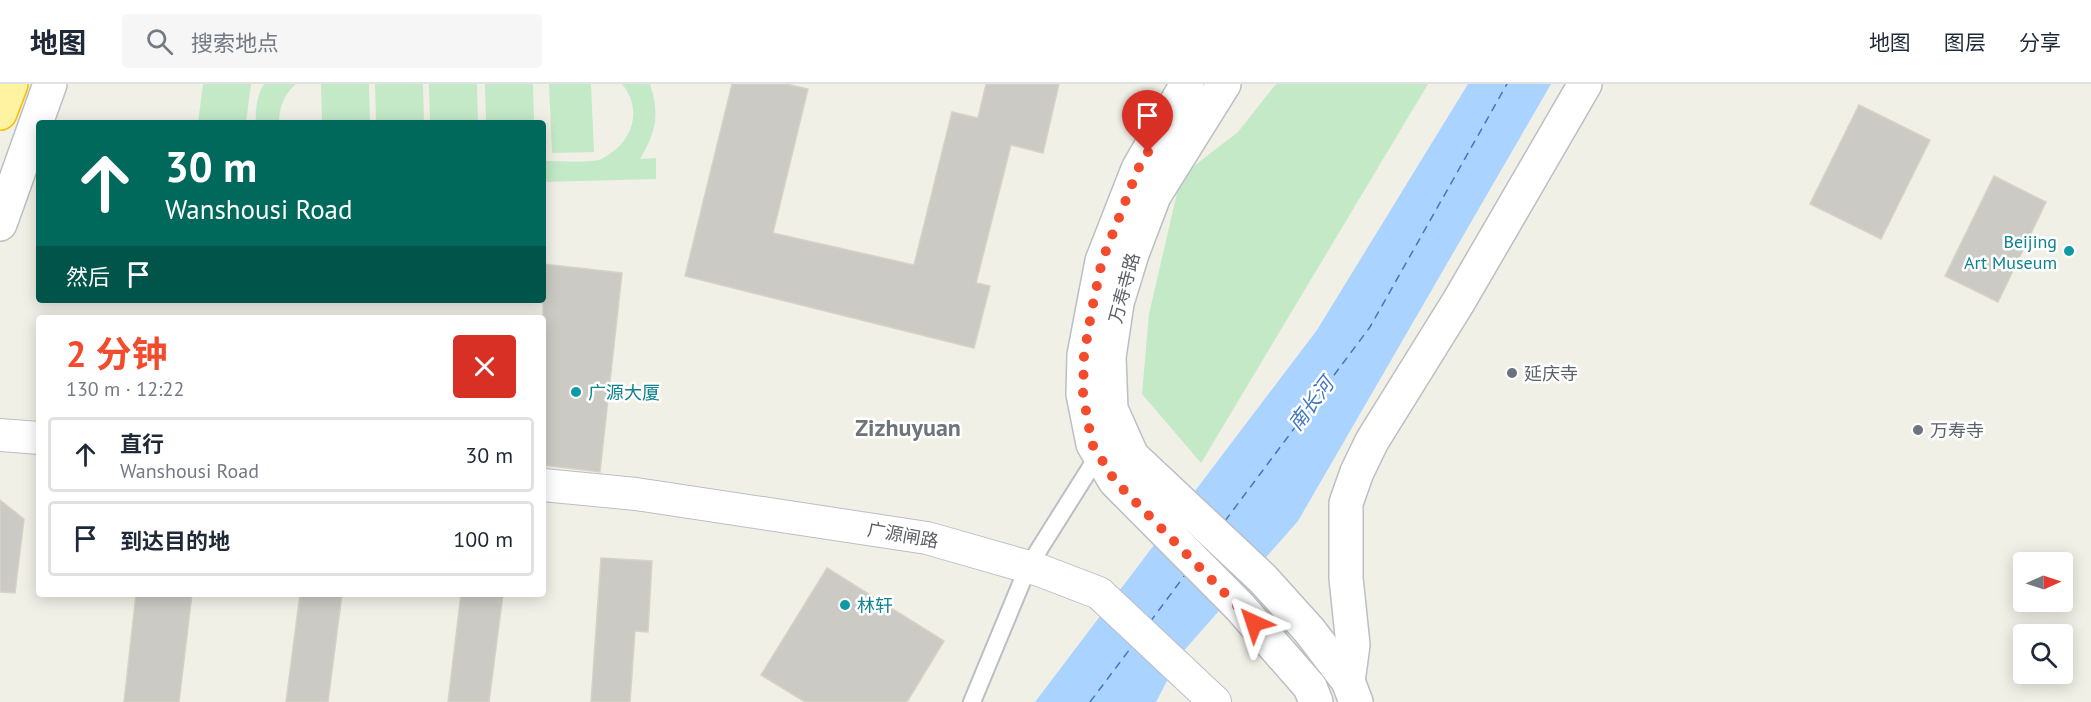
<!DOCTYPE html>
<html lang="zh">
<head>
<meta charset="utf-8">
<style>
  :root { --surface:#fff; --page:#f6f6f7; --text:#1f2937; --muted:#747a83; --line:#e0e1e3; --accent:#f24b2d }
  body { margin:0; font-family:"PT Sans","Noto Sans SC",sans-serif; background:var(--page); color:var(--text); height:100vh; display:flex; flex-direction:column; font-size:22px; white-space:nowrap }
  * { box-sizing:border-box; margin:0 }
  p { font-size:20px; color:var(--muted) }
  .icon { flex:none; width:33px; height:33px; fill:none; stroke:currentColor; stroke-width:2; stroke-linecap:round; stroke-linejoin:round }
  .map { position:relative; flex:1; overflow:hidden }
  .sheet { position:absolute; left:36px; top:231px; width:510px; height:282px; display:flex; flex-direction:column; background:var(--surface); border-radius:6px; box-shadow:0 3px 15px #0003 }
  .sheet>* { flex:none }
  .banner { position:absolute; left:36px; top:36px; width:510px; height:183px; border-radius:6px; box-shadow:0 3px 15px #0003; background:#00695c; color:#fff; overflow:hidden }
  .needle { width:39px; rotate:87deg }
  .controls { position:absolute; left:2013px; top:468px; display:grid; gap:12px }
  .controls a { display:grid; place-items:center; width:60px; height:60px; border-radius:6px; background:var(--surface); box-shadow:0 3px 15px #0003; font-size:30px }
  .pin { position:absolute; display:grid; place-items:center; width:51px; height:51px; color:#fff; margin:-62px -26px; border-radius:50% 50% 50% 0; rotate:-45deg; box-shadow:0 0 6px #0007 }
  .pin .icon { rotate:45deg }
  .me { position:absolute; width:66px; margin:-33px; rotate:318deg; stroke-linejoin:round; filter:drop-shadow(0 0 4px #0008) }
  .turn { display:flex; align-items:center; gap:21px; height:126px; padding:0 30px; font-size:27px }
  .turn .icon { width:78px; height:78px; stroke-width:2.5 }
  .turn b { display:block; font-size:42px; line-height:51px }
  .then { display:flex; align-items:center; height:57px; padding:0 30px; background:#0003; gap:12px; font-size:22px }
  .round { display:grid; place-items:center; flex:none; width:63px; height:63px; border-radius:6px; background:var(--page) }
  .overview { display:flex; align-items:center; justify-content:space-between; height:102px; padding:0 30px }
  h1 { font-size:36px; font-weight:700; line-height:45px; color:var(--accent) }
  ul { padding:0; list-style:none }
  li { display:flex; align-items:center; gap:18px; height:75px; margin:0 12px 9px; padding:0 18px; border:3px solid var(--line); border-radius:6px }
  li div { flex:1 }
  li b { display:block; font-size:22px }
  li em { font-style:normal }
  header { display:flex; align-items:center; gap:36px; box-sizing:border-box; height:84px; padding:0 30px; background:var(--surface); border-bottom:2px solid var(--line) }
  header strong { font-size:28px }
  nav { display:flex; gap:33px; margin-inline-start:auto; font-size:21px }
  .search { width:420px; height:54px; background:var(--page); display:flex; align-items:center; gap:15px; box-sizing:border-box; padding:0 21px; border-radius:6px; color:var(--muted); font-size:22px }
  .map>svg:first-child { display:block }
  .green { fill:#c3e9c6 }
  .water { fill:#aad3ff }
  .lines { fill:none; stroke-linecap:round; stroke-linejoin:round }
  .ferry { stroke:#4176c1; stroke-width:1.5; stroke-dasharray:8 6; stroke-linecap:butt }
  .building { fill:#cccac4; stroke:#d7d2c5; stroke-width:1.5 }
  .service-casing { stroke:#bbbec3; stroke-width:20 }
  .minor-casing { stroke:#bbbec3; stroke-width:34 }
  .tertiary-casing { stroke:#bbbec3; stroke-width:36 }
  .trunk-casing { stroke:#f9be00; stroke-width:36 }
  .service { stroke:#fff; stroke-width:16 }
  .minor { stroke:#fff; stroke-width:32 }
  .tertiary { stroke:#fff; stroke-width:33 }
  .trunk { stroke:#fff2a0; stroke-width:33 }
  .route { stroke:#f24b2d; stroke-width:10; stroke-dasharray:0 18 }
  .culture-dot { fill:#0f9aa8; stroke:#fff; stroke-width:2 }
  .worship-dot { fill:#6b7280; stroke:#fff; stroke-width:2 }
  .labels { text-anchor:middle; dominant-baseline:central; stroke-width:5; stroke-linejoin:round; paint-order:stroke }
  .culture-label { font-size:18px; fill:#0d838f; stroke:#fff; text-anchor:start }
  .street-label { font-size:18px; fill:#5e6268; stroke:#fff }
  .worship-label { font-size:18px; fill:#5b616d; stroke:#fff; text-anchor:start }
  .water-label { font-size:20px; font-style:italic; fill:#4176c1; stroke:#fff }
  .district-label { font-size:24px; font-weight:bold; fill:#6f747a; stroke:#fff }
</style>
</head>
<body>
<header>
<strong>地图</strong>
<div class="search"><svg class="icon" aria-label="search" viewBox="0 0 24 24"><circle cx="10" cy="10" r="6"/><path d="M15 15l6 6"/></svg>搜索地点</div>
<nav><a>地图</a><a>图层</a><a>分享</a></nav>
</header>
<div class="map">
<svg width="2091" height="618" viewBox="0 0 2091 618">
  <rect width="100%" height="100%" fill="#f1f0e7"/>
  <!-- green -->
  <g class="green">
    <polygon points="203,0 251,0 246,39 198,39"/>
    <path d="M264,0H296C284,10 279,24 279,39H256C255,26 257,11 264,0Z"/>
    <polygon points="321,0 369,0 370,39 322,39"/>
    <polygon points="375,0 423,0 424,39 376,39"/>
    <polygon points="429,0 477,0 478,39 430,39"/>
    <polygon points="485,0 533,0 534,39 486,39"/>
    <polygon points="549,0 591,0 594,68 552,69"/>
    <path d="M622,0H650C660,31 656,48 640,75L656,74V95L543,98V77C560,77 584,79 599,76C603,75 608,71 611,69C635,53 641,22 622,0Z"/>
    <polygon points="1276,0 1428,0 1201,379 1142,310 1149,230 1181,92 1238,48"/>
  </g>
  <!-- water -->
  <polygon class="water" points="1468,0 1551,0 1298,437 1181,570 1156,618 1035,618 1317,246"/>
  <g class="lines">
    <!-- ferry -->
    <g class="ferry">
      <polyline points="1225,437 1370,243 1507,0"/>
      <polyline points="1150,538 1185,491"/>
      <polyline points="1090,618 1133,561"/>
    </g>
  </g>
  <!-- building -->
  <g class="building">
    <polygon points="732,0 786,0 808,5 773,149 914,181 952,28 978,34 986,0 1059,0 1043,69 1011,61 976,199 990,202 974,264 685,192"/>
    <polygon points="1859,21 1930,56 1881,155 1810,120"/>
    <polygon points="1994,92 2046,118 1998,218 1945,192"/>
    <polygon points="543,180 622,189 600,388 543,381"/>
    <polygon points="0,416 24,435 15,509 0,508"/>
    <polygon points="601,474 652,477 648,548 635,547 630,618 591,618"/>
    <polygon points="827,484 944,557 907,618 805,618 761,591"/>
    <polygon points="136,510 192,510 179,618 124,618"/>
    <polygon points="300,510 342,510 328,618 286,618"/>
    <polygon points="461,510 503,510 489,618 448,618"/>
  </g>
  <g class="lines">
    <!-- service casing -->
    <g class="service-casing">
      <polyline id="service" points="972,618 1028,483 1099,370"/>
    </g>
    <!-- minor casing -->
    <g class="minor-casing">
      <g id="minor">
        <polyline points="0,351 39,354"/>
        <polyline points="543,401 636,410 927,454 1039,486 1099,509 1215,618"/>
      </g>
    </g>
    <!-- tertiary casing -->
    <g class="tertiary-casing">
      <g id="tertiary">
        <polyline points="1187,0 1138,85 1102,177 1084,271 1083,310 1093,360 1115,397 1240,523 1310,603 1316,618"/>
        <polyline points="1224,0 1154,112 1132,170 1117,219 1109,273 1111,325 1132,372 1263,495 1309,546 1348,597 1356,618"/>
        <polyline points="0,140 50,0"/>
        <polyline points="1348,597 1353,561 1346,494 1346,419 1357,388 1372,357 1459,217 1585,0"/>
      </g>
    </g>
    <!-- trunk casing -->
    <g class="trunk-casing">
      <polyline id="trunk" points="0,29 11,0"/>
    </g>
    <!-- service -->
    <use href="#service" class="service"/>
    <!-- minor -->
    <use href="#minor" class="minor"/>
    <!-- tertiary -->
    <use href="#tertiary" class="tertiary"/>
    <!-- trunk -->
    <use href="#trunk" class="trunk"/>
  </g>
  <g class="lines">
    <!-- route -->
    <polyline class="route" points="1148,68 1138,85 1102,177 1092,225 1084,271 1083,310 1092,360 1115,397 1254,539"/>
  </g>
  <!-- markers -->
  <g class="culture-dot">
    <circle cx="2069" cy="167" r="6"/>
    <circle cx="576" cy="308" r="6"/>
    <circle cx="845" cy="521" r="6"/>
  </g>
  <g class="worship-dot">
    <circle cx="1512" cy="289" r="6"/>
    <circle cx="1918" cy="346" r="6"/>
  </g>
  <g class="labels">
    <!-- culture labels -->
    <g class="culture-label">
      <text x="2057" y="157" text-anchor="end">Beijing<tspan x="2057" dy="21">Art Museum</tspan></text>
      <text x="588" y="308">广源大厦</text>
      <text x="857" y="521">林轩</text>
    </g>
    <!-- street labels -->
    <g class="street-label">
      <text transform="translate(1124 204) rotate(-75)">万寿寺路</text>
      <text transform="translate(903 451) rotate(10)">广源闸路</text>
    </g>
    <!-- worship labels -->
    <g class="worship-label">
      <text x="1524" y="289">延庆寺</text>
      <text x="1930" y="346">万寿寺</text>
    </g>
    <!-- water labels -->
    <g class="water-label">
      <text transform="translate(1311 320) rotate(-53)">南长河</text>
    </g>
    <!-- district labels -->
    <g class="district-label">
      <text x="908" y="343">Zizhuyuan</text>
    </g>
  </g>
</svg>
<div class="controls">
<a><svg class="needle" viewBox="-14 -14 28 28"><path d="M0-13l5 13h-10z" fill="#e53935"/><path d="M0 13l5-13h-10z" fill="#747a83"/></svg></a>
<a><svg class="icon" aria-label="search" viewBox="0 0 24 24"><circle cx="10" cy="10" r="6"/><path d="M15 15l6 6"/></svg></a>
</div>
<div class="pin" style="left:1148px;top:68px;background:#d93025"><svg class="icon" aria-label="arrive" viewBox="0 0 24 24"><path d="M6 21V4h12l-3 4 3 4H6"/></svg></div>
<svg class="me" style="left:1254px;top:539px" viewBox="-20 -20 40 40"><path d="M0-17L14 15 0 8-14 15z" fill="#f24b2d" stroke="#fff" stroke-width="4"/></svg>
<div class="banner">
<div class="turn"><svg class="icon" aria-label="ahead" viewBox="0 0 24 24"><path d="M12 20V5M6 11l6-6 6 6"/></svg><div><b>30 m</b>Wanshousi Road</div></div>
<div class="then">然后<svg class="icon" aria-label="arrive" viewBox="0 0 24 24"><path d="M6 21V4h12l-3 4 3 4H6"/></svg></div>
</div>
<section class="sheet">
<div class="overview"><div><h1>2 分钟</h1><p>130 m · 12:22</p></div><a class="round" style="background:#d93025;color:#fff"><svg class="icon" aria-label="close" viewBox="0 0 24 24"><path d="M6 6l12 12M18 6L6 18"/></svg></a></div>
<ul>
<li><svg class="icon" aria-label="ahead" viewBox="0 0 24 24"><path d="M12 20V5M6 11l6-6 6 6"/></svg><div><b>直行</b><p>Wanshousi Road</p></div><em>30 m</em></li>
<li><svg class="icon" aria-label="arrive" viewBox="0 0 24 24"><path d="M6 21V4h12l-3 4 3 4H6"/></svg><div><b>到达目的地</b></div><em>100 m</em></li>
</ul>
</section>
</div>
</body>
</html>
